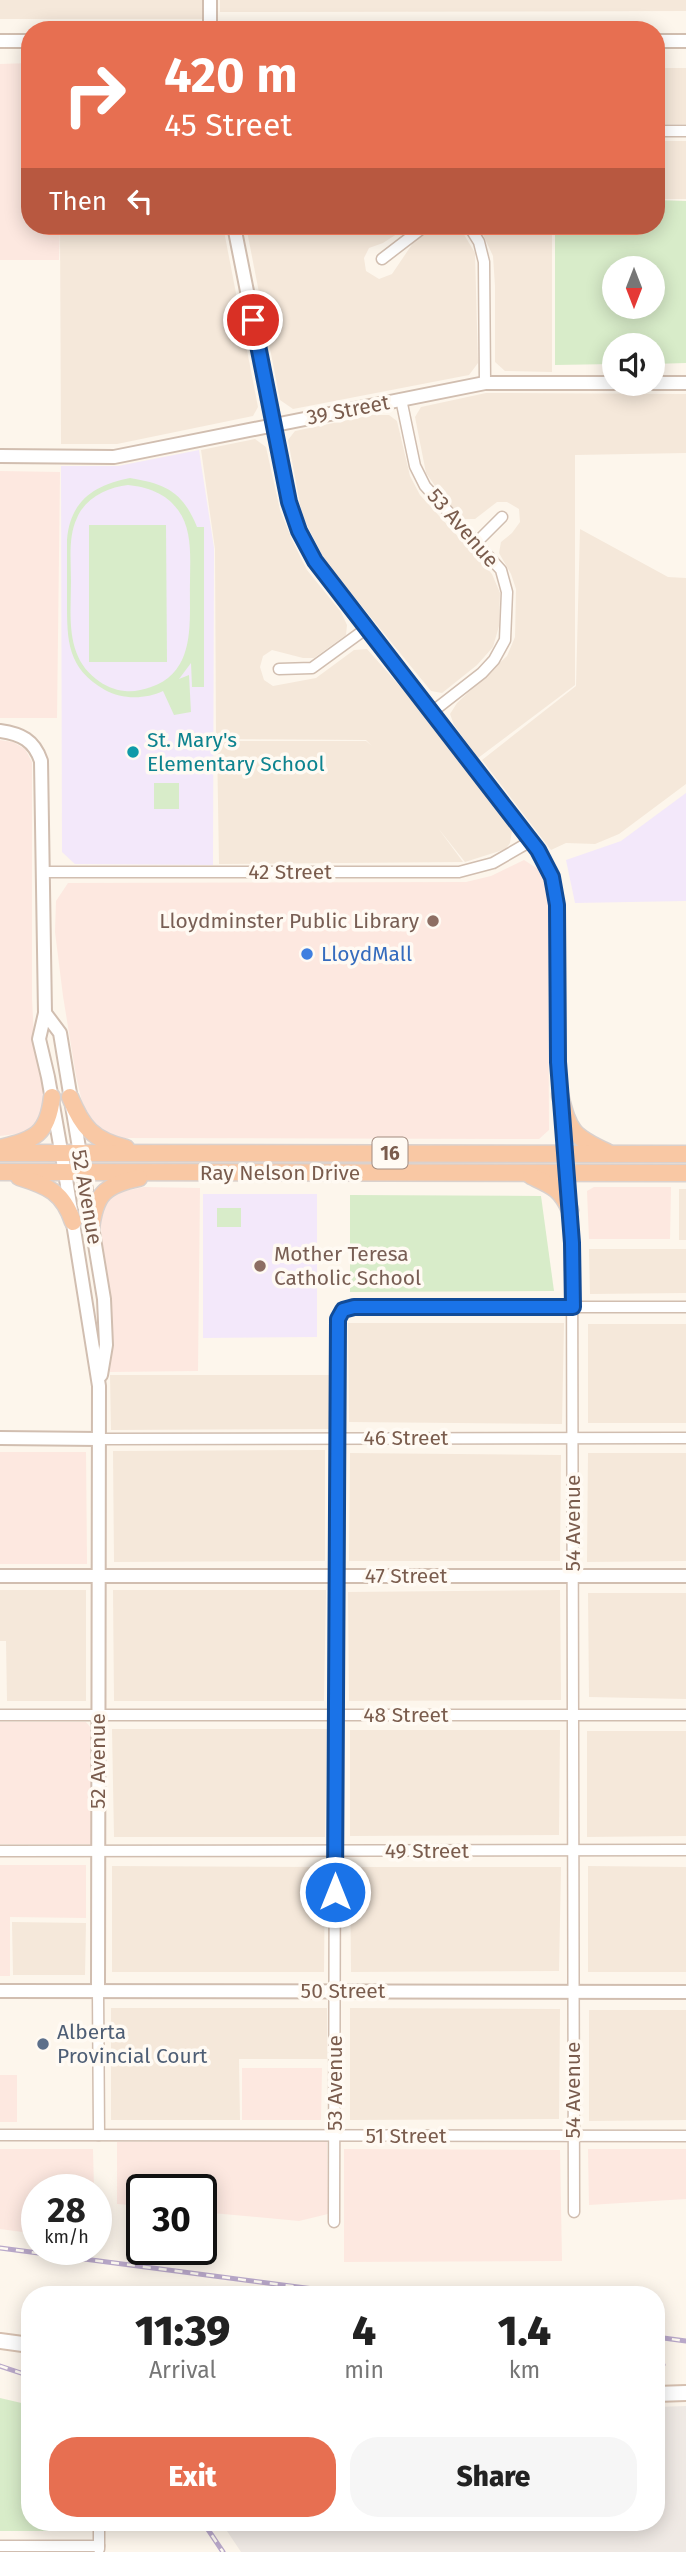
<!DOCTYPE html>
<html lang="en">
<head>
<meta charset="utf-8">
<style>
  :root { --surface:#fff; --page:#f6f6f6; --text:#222; --muted:#767676; --accent:#e76f51 }
  body { margin:0; font-family:"Fira Sans",sans-serif; background:var(--page); color:var(--text); height:100vh; display:flex; flex-direction:column; font-size:26px; white-space:nowrap }
  * { box-sizing:border-box; margin:0 }
  p { font-size:23px; color:var(--muted) }
  .icon { flex:none; width:38px; height:38px; fill:none; stroke:currentColor; stroke-width:2; stroke-linecap:round; stroke-linejoin:round }
  .map { position:relative; flex:1; overflow:hidden }
  .sheet { position:absolute; left:21px; top:2286px; width:644px; height:245px; display:flex; flex-direction:column; background:var(--surface); border-radius:28px; box-shadow:0 4px 18px #0003 }
  .sheet>* { flex:none }
  .guide { position:absolute; left:21px; top:21px; width:644px; height:214px; border-radius:28px; box-shadow:0 4px 18px #0003; background:#e76f51; color:#fff; overflow:hidden }
  .needle { width:46px; rotate:180deg }
  .tools { position:absolute; left:602px; top:256px; display:grid; gap:14px }
  .tools a { display:grid; place-items:center; width:63px; height:63px; border-radius:50%; background:var(--surface); box-shadow:0 4px 18px #0003; font-size:35px }
  .speed { position:absolute; left:21px; top:2174px; display:flex; gap:14px; font-size:35px; font-weight:700; text-align:center }
  .speed>* { display:grid; place-content:center; width:91px; height:91px; border-radius:50%; background:var(--surface); box-shadow:0 4px 18px #0003; line-height:1 }
  .speed small { font-size:18px; font-weight:400 }
  .speed .limit { border:4px solid #111; border-radius:10px; background:#fff; color:#111 }
  .pin { position:absolute; display:grid; place-items:center; width:60px; height:60px; color:#fff; margin:-30px; border:4px solid #fff; border-radius:50%; box-shadow:0 2px 7px #0007 }
  .me { position:absolute; width:77px; margin:-38px; rotate:0deg; stroke-linejoin:round; filter:drop-shadow(0 0 5px #0008) }
  .turn { display:flex; align-items:center; gap:24px; height:147px; padding:0 28px; font-size:32px }
  .turn .icon { width:91px; height:91px; stroke-width:2.5 }
  .turn b { display:block; font-size:49px; line-height:60px }
  .then { display:flex; align-items:center; height:66px; padding:0 28px; background:#0003; gap:14px; font-size:26px }
  .eta { display:flex; justify-content:space-evenly; align-items:center; height:119px; text-align:center }
  .eta b { font-size:42px; font-weight:800; line-height:49px }
  .action { display:flex; gap:14px; margin-top:auto; padding:14px 28px }
  .action a { flex:1; height:80px; border-radius:28px; background:var(--accent); color:#fff; font-size:28px; font-weight:800; line-height:80px; text-align:center }
  .action a+a { background:var(--page); color:var(--text) }
  .map>svg:first-child { display:block }
  .residential { fill:#f5e8da }
  .commercial { fill:#fde8e0 }
  .industrial { fill:#efe9e4 }
  .education { fill:#f3e8fa }
  .green { fill:#d8ecc9; fill-rule:evenodd }
  .lines { fill:none; stroke-linecap:round; stroke-linejoin:round }
  .minor-casing { stroke:#d1beb0; stroke-width:13 }
  .tertiary-casing { stroke:#d1beb0; stroke-width:16 }
  .secondary-casing { stroke:#d6c0b0; stroke-width:18 }
  .trunk-casing { stroke:#dad1cd; stroke-width:19 }
  .minor { stroke:#fff; stroke-width:10 }
  .tertiary { stroke:#fff; stroke-width:12 }
  .secondary { stroke:#fff; stroke-width:14 }
  .trunk { stroke:#f9c8a4; stroke-width:16 }
  .rail-casing { stroke:#b9a8c9; stroke-width:5 }
  .rail { stroke:#fffaf3; stroke-width:2.5; stroke-dasharray:8; stroke-linecap:butt }
  .route-casing { stroke:#114b97; stroke-width:18 }
  .route { stroke:#1a73e8; stroke-width:12 }
  .culture-dot { fill:#0f9aa8; stroke:#fffaf3; stroke-width:2.5 }
  .education-dot { fill:#8d6e63; stroke:#fffaf3; stroke-width:2.5 }
  .shop-dot { fill:#3f7fe0; stroke:#fffaf3; stroke-width:2.5 }
  .service-dot { fill:#5c6f8a; stroke:#fffaf3; stroke-width:2.5 }
  .labels { text-anchor:middle; dominant-baseline:central; stroke-width:7; stroke-linejoin:round; paint-order:stroke }
  .shield { fill:#fffaf3; stroke:#a28b7f; stroke-width:2 }
  .shield-label { font-size:19px; font-weight:bold; fill:#7a5c4d }
  .street-label { font-size:21px; fill:#7a5c4d; stroke:#fffaf3 }
  .culture-label { font-size:21px; fill:#0d838f; stroke:#fffaf3; text-anchor:start }
  .education-label { font-size:21px; fill:#785e54; stroke:#fffaf3; text-anchor:end }
  .shop-label { font-size:21px; fill:#366cbe; stroke:#fffaf3; text-anchor:start }
  .service-label { font-size:21px; fill:#4e5e75; stroke:#fffaf3; text-anchor:start }
</style>
</head>
<body>
<div class="map">
<svg width="686" height="2552" viewBox="0 0 686 2552">
  <rect width="100%" height="100%" fill="#fdf6ec"/>
  <!-- residential -->
  <g class="residential">
    <rect x="0" y="0" width="202" height="19"/>
    <polygon points="220,0 686,0 686,11 220,12"/>
    <rect x="656" y="68" width="30" height="56"/>
    <rect x="656" y="141" width="30" height="58"/>
    <polygon points="60,226 223,226 258,407 253,416 117,444 61,444"/>
    <polygon points="246,226 409,226 383,243 369,248 364,258 366,271 379,279 392,274 415,240 440,226 459,226 475,253 478,363 469,375 293,409 280,400"/>
    <polygon points="479,226 558,226 552,231 552,372 505,371 495,362 495,286 493,256"/>
    <polygon points="486,393 686,394 686,453 575,455 575,685 478,758 454,725 450,714 457,703 507,656 515,637 516,589 511,574 499,553 501,542 512,533 520,522 519,509 507,502 497,502 475,519 464,519 440,493 426,473 415,417 421,407"/>
    <polygon points="372,415 389,415 397,421 410,476 420,495 492,574 500,593 499,626 493,647 477,665 442,693 431,691 325,561 302,515 288,440 295,431"/>
    <polygon points="255,439 266,447 280,510 293,542 307,570 341,612 347,625 346,635 314,658 303,658 272,650 263,656 260,667 264,680 273,686 316,678 354,650 367,649 405,692 498,809 512,831 510,843 506,849 465,862 438,828 463,862 219,864 217,741 366,741 372,746 366,740 216,739 215,549 201,450"/>
    <polygon points="580,529 668,577 686,578 686,784 619,834 595,844 566,843 551,850 482,760 576,686"/>
    <rect x="679" y="1189" width="7" height="51"/>
    <polygon points="589,1249 686,1249 686,1293 590,1294"/>
    <polygon points="348,1323 564,1323 562,1424 349,1422"/>
    <rect x="588" y="1324" width="98" height="99"/>
    <polygon points="110,1375 331,1375 331,1429 111,1430"/>
    <polygon points="325,1450 325,1561 114,1562 113,1451"/>
    <polygon points="350,1453 561,1455 560,1561 349,1561"/>
    <polygon points="588,1453 686,1453 686,1561 587,1562"/>
    <polygon points="0,1590 86,1590 86,1701 7,1701 6,1641 0,1641"/>
    <polygon points="113,1590 326,1590 324,1701 114,1701"/>
    <polygon points="560,1590 561,1700 349,1701 348,1592"/>
    <polygon points="588,1593 686,1593 686,1699 589,1697"/>
    <polygon points="112,1729 327,1729 325,1837 114,1837"/>
    <polygon points="350,1730 560,1730 559,1835 350,1836"/>
    <polygon points="587,1731 686,1731 686,1836 587,1837"/>
    <polygon points="112,1866 325,1867 324,1972 112,1972"/>
    <polygon points="588,1866 686,1867 686,1972 588,1972"/>
    <polygon points="350,1867 561,1867 559,1971 351,1972"/>
    <polygon points="12,1922 86,1923 85,1975 13,1975"/>
    <polygon points="111,2008 327,2008 327,2059 239,2059 240,2120 111,2120"/>
    <polygon points="350,2008 560,2009 559,2119 350,2120"/>
    <polygon points="589,2010 686,2010 686,2120 589,2121"/>
  </g>
  <!-- commercial -->
  <g class="commercial">
    <polygon points="30,63 30,226 60,226 59,260 0,260 0,64"/>
    <polygon points="0,471 60,472 57,718 0,718"/>
    <polygon points="0,740 13,742 25,749 32,762 32,999 34,1037 45,1101 41,1123 23,1133 0,1136"/>
    <polygon points="524,860 538,869 546,886 548,904 549,1130 539,1139 115,1138 94,1125 85,1115 76,1076 63,996 55,932 56,901 68,883 466,882 491,876"/>
    <polygon points="144,1187 200,1188 198,1371 110,1372 111,1328 100,1218 106,1199 115,1193"/>
    <polygon points="594,1187 671,1187 670,1239 589,1239 587,1191"/>
    <polygon points="0,1452 86,1452 87,1564 0,1564"/>
    <polygon points="0,1722 86,1722 91,1728 91,1844 0,1844"/>
    <polygon points="0,1865 86,1865 86,1918 10,1917 10,1976 0,1976"/>
    <polygon points="242,2068 322,2068 321,2120 242,2120"/>
    <rect x="0" y="2075" width="17" height="47"/>
    <polygon points="327,2141 328,2214 299,2221 201,2212 201,2189 142,2189 142,2206 117,2204 117,2142"/>
    <polygon points="0,2149 93,2149 94,2189 37,2189 37,2234 0,2229"/>
    <polygon points="344,2149 560,2150 562,2261 344,2262"/>
    <polygon points="588,2149 686,2149 686,2199 589,2205"/>
  </g>
  <!-- industrial -->
  <polygon class="industrial" points="686,2406 686,2552 241,2552 221,2522 656,2522 656,2407"/>
  <!-- education -->
  <g class="education">
    <polygon points="199,450 214,548 213,865 75,864 62,852 61,466 118,466"/>
    <polygon points="686,793 686,901 575,903 566,860 621,841"/>
    <polygon points="203,1194 317,1194 317,1337 203,1338"/>
  </g>
  <!-- green -->
  <g class="green">
    <path d="M656,200L686,201V363L653,364V345H614V364L555,365V231L559,226H656ZM614,268H653V306H614Z"/>
    <path d="M130,478C166,484 183,492 197,527H204V687H192L191,663L179,679L189,675L191,712L174,715L163,691C146,699 123,700 105,690C67,668 67,641 67,601C67,581 67,561 67,540C70,501 94,485 130,478ZM128,485C147,487 166,493 178,510C193,530 190,559 190,582C189,621 197,671 151,687C142,690 134,692 125,691C114,690 105,686 96,679C65,655 71,616 71,581C71,560 68,537 77,518C85,498 108,487 128,485Z"/>
    <polygon points="166,525 167,662 89,662 89,525"/>
    <rect x="154" y="783" width="25" height="26"/>
    <polygon points="350,1195 541,1196 554,1291 350,1292"/>
    <rect x="217" y="1208" width="24" height="19"/>
    <polygon points="0,2398 30,2405 30,2522 80,2522 80,2531 0,2531"/>
  </g>
  <g class="lines">
    <!-- minor casing -->
    <g class="minor-casing">
      <g id="minor">
        <polyline points="656,131 686,131"/>
        <polyline points="469,226 479,242 484,262 485,383"/>
        <polyline points="382,259 425,226"/>
        <polyline points="401,399 415,466 425,486 501,570 507,592 505,640 494,660 482,673 432,712"/>
        <polyline points="476,543 502,517"/>
        <polyline points="279,669 312,668 367,628"/>
        <polyline points="42,872 459,872 493,863 531,841"/>
        <polyline points="572,1243 574,2212"/>
        <polyline points="99,1439 686,1438"/>
        <polyline points="0,1715 686,1715"/>
        <polyline points="0,1851 686,1850"/>
        <polyline points="98,1991 99,2135"/>
        <polyline points="0,2135 686,2136"/>
        <path d="M334,2222L336,1352C336,1335 331,1310 354,1307H686"/>
        <polyline points="0,2546 99,2546"/>
        <polyline points="99,2549 99,2522"/>
      </g>
    </g>
    <!-- tertiary casing -->
    <g class="tertiary-casing">
      <g id="tertiary">
        <polyline points="210,30 210,0"/>
        <polyline points="0,41 30,41"/>
        <polyline points="656,41 686,41"/>
        <path d="M234,226L289,502L299,531L315,561L531,841C546,861 554,880 557,905L558,1062L572,1243"/>
        <polyline points="653,383 686,383"/>
        <polyline points="0,456 114,457 485,383 614,383"/>
        <path d="M0,731C21,734 34,740 41,761L45,1013L39,1039L48,1077L66,1179L99,1386L98,1991"/>
        <polyline points="45,1013 60,1033 104,1299 106,1345 101,1375"/>
        <polyline points="0,1438 99,1439"/>
        <polyline points="0,1576 686,1576"/>
        <polyline points="0,1991 686,1992"/>
      </g>
    </g>
    <!-- secondary casing -->
    <g class="secondary-casing">
      <g id="secondary">
        <polyline points="0,2341 30,2345"/>
        <polyline points="656,2394 686,2393"/>
      </g>
    </g>
    <!-- trunk casing -->
    <g class="trunk-casing">
      <g id="trunk">
        <path d="M560,1095C569,1131 572,1136 607,1152"/>
        <path d="M70,1097C82,1127 93,1140 126,1148"/>
        <path d="M0,1148C35,1140 48,1134 52,1097"/>
        <polyline points="0,1153 686,1154"/>
        <polyline points="0,1172 686,1173"/>
        <path d="M531,1176C552,1186 560,1188 570,1210"/>
        <path d="M19,1177C48,1186 63,1192 73,1222"/>
        <path d="M91,1229C95,1194 105,1185 139,1178"/>
      </g>
    </g>
    <!-- minor -->
    <use href="#minor" class="minor"/>
    <!-- tertiary -->
    <use href="#tertiary" class="tertiary"/>
    <!-- secondary -->
    <use href="#secondary" class="secondary"/>
    <!-- trunk -->
    <use href="#trunk" class="trunk"/>
    <!-- rail casing -->
    <g class="rail-casing">
      <g id="rail">
        <polyline points="0,2248 352,2294"/>
        <polyline points="656,2337 686,2341"/>
        <polyline points="656,2364 663,2365"/>
        <polyline points="0,2366 30,2376"/>
        <polyline points="203,2522 223,2552"/>
      </g>
    </g>
    <!-- rail -->
    <use href="#rail" class="rail"/>
  </g>
  <g class="lines">
    <!-- route casing -->
    <g class="route-casing">
      <polyline id="route" points="253,320 289,502 299,531 315,561 538,850 552,877 557,905 558,1062 572,1243 573,1307 354,1307 343,1310 338,1319 335,1892"/>
    </g>
    <!-- route -->
    <use href="#route" class="route"/>
  </g>
  <!-- markers -->
  <circle class="culture-dot" cx="133" cy="752" r="7"/>
  <g class="education-dot">
    <circle cx="433" cy="921" r="7"/>
    <circle cx="260" cy="1266" r="7"/>
  </g>
  <circle class="shop-dot" cx="307" cy="954" r="7"/>
  <circle class="service-dot" cx="43" cy="2044" r="7"/>
  <g class="labels">
    <!-- shield labels -->
    <rect class="shield" x="372.5" y="1137.5" width="35" height="31" rx="5"/>
    <g class="shield-label">
      <text x="390" y="1153">16</text>
    </g>
    <!-- street labels -->
    <g class="street-label">
      <text transform="translate(348 410) rotate(-11)">39 Street</text>
      <text transform="translate(463 528) rotate(49)">53 Avenue</text>
      <text x="290" y="872">42 Street</text>
      <text x="280" y="1173">Ray Nelson Drive</text>
      <text transform="translate(87 1197) rotate(80)">52 Avenue</text>
      <text x="406" y="1438">46 Street</text>
      <text transform="translate(573 1523) rotate(-90)">54 Avenue</text>
      <text x="406" y="1576">47 Street</text>
      <text x="406" y="1715">48 Street</text>
      <text transform="translate(98 1761) rotate(-90)">52 Avenue</text>
      <text x="427" y="1851">49 Street</text>
      <text x="343" y="1991">50 Street</text>
      <text transform="translate(335 2083) rotate(-90)">53 Avenue</text>
      <text transform="translate(573 2090) rotate(-90)">54 Avenue</text>
      <text x="406" y="2136">51 Street</text>
    </g>
    <!-- culture labels -->
    <g class="culture-label">
      <text x="147" y="740">St. Mary's<tspan x="147" dy="24">Elementary School</tspan></text>
    </g>
    <!-- education labels -->
    <g class="education-label">
      <text x="419" y="921">Lloydminster Public Library</text>
      <text x="274" y="1254" text-anchor="start">Mother Teresa<tspan x="274" dy="24">Catholic School</tspan></text>
    </g>
    <!-- shop labels -->
    <g class="shop-label">
      <text x="321" y="954">LloydMall</text>
    </g>
    <!-- service labels -->
    <g class="service-label">
      <text x="57" y="2032">Alberta<tspan x="57" dy="24">Provincial Court</tspan></text>
    </g>
  </g>
</svg>
<div class="tools">
<a><svg class="needle" viewBox="-14 -14 28 28"><path d="M0-13l5 13h-10z" fill="#e53935"/><path d="M0 13l5-13h-10z" fill="#767676"/></svg></a>
<a><svg class="icon" aria-label="sound" viewBox="0 0 24 24"><path d="M4 9h4l5-4v14l-5-4H4zM17 9q2 3 0 6"/></svg></a>
</div>
<div class="speed"><div>28<small>km/h</small></div><div class="limit">30</div></div>
<div class="pin" style="left:253px;top:320px;background:#d93025"><svg class="icon" aria-label="arrive" viewBox="0 0 24 24"><path d="M6 21V4h12l-3 4 3 4H6"/></svg></div>
<svg class="me" style="left:335px;top:1892px" viewBox="-20 -20 40 40"><circle r="17" fill="#1a73e8" stroke="#fff" stroke-width="3"/><path d="M0-11L8 9 0 5-8 9z" fill="#fff"/></svg>
<div class="guide">
<div class="turn"><svg class="icon" aria-label="right" viewBox="0 0 24 24"><path d="M7 20v-9h11M14 6l5 5-5 5"/></svg><div><b>420 m</b>45 Street</div></div>
<div class="then">Then<svg class="icon" aria-label="left" viewBox="0 0 24 24"><path d="M17 20v-9H6M10 6l-5 5 5 5"/></svg></div>
</div>
<section class="sheet">
<div class="eta">
<div><b>11:39</b><p>Arrival</p></div>
<div><b>4</b><p>min</p></div>
<div><b>1.4</b><p>km</p></div>
</div>
<div class="action"><a>Exit</a><a>Share</a></div>
</section>
</div>
</body>
</html>
